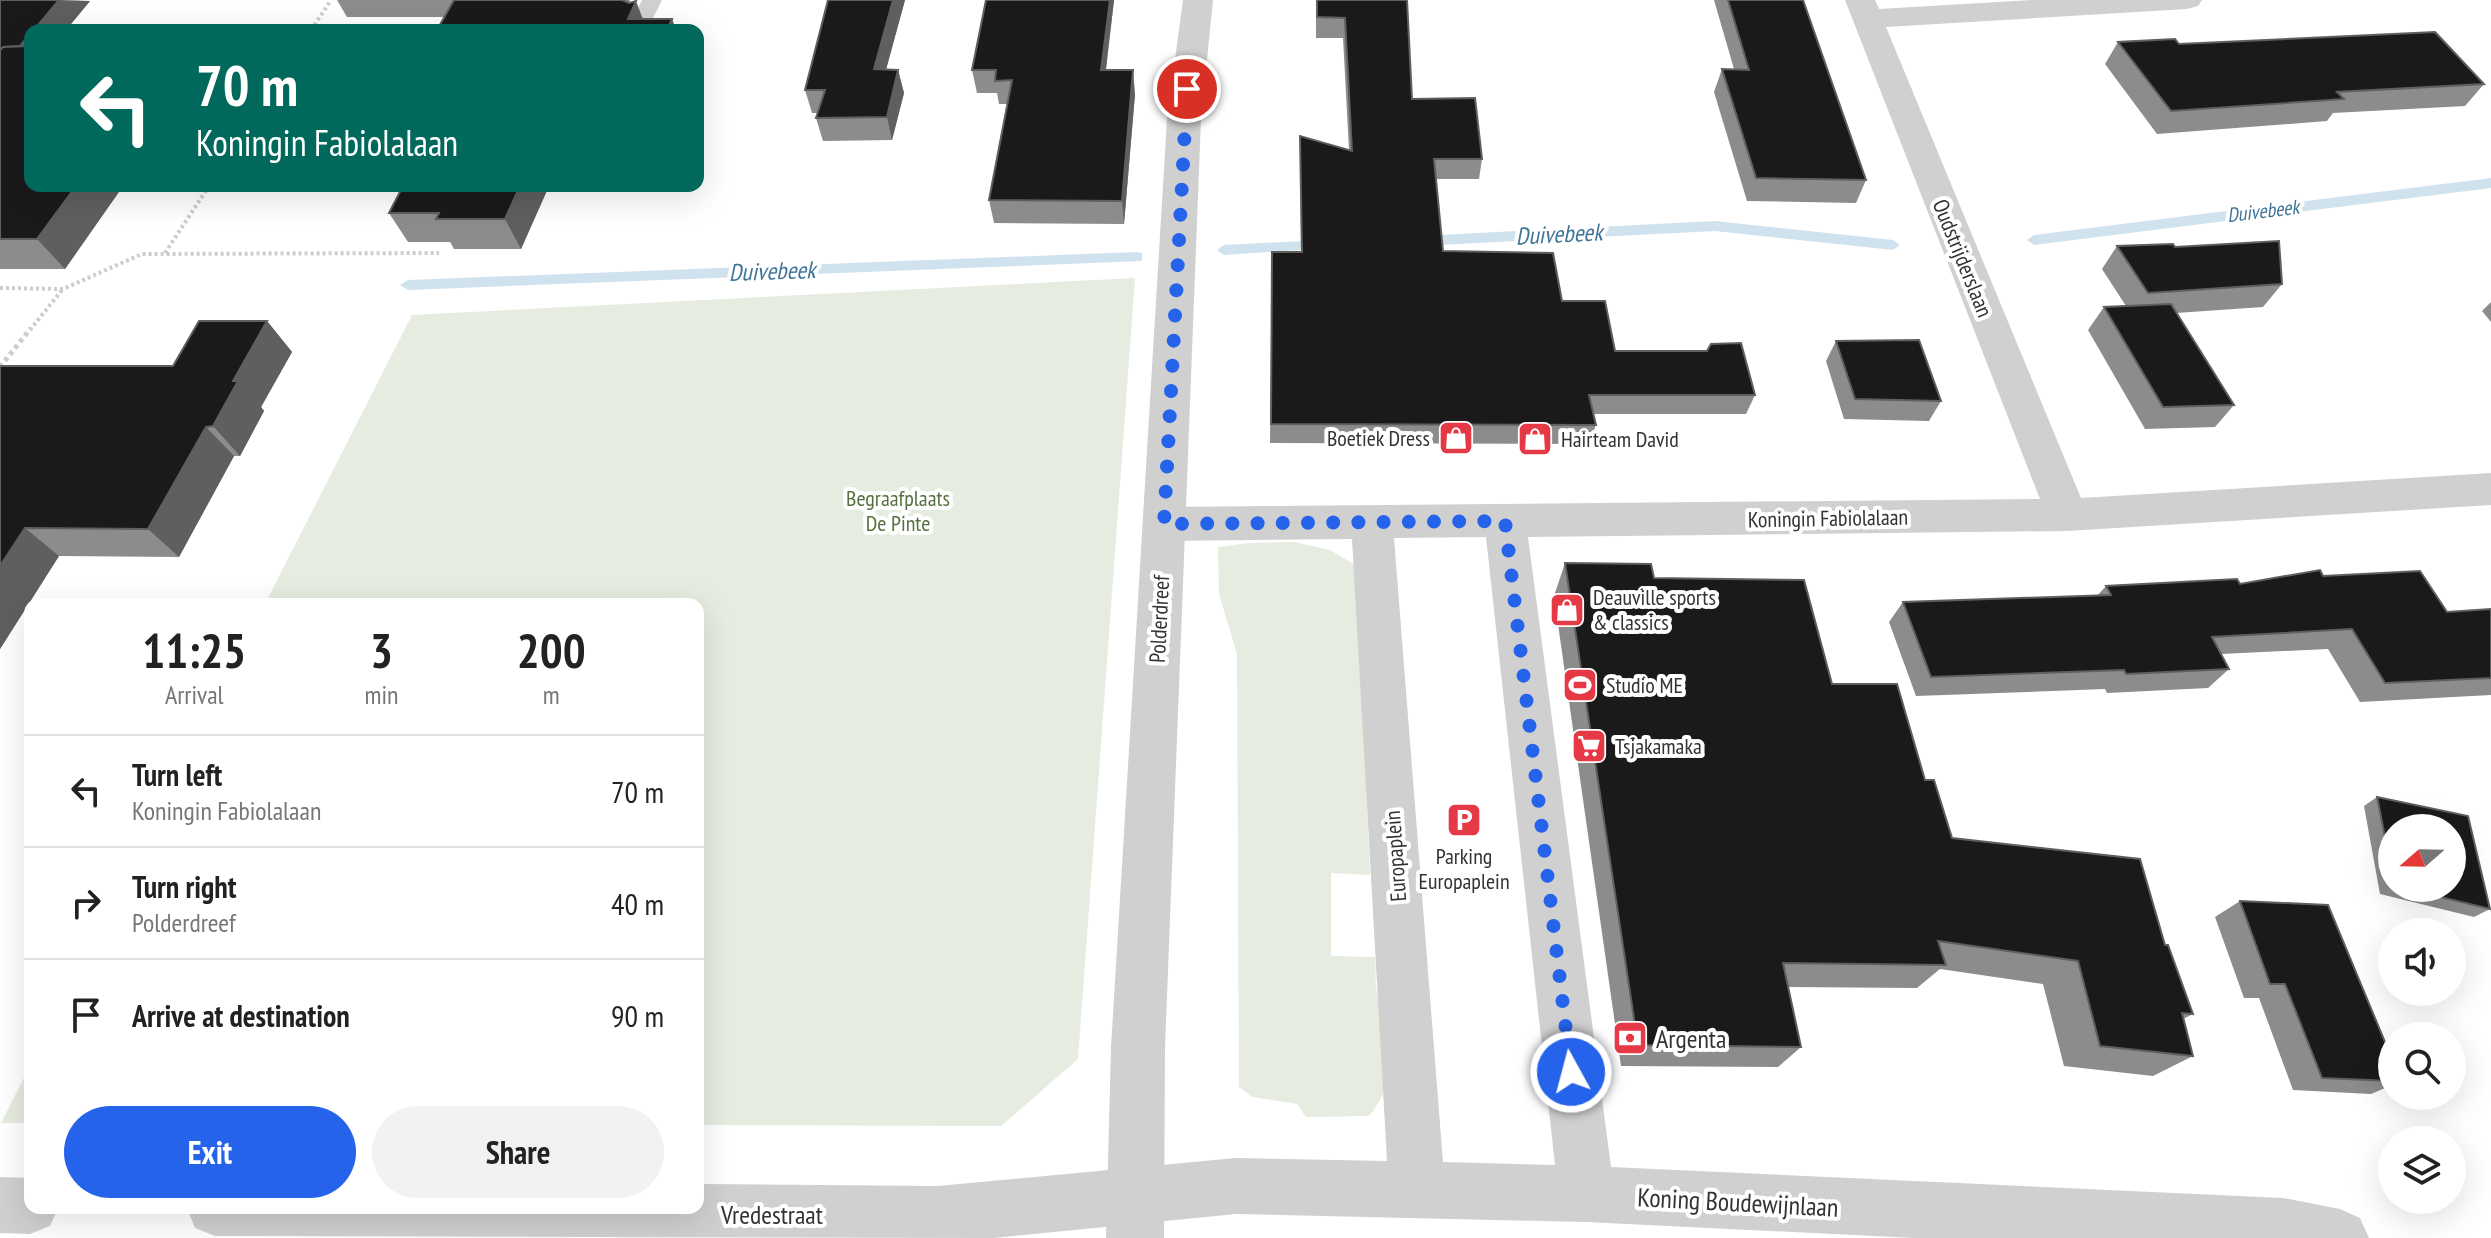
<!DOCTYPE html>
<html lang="en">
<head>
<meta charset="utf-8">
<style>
  :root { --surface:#fff; --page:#f2f2f2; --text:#222; --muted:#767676; --line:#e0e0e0; --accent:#2563eb }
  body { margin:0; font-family:"PT Sans Narrow",sans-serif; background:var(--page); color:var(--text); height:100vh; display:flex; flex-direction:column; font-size:30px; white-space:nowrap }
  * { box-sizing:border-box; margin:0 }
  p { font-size:26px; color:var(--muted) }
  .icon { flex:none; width:44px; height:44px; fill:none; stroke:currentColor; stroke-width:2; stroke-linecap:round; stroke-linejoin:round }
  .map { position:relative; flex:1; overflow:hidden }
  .sheet { position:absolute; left:24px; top:598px; width:680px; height:616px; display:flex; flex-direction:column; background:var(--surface); border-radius:16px; box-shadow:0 8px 32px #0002 }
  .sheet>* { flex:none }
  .banner { position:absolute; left:24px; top:24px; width:680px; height:168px; border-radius:16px; box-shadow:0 8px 32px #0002; background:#00695c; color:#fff; overflow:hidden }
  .needle { width:52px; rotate:250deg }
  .fabs { position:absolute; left:2378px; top:814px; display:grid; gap:16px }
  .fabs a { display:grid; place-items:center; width:88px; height:88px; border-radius:50%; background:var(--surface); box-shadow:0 8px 32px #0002; font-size:40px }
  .pin { position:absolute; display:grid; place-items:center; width:68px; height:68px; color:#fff; margin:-34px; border:4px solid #fff; border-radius:50%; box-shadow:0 2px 8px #0007 }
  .me { position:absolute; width:88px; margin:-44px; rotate:353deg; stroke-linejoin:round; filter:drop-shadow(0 0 6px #0008) }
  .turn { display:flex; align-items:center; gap:28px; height:168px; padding:0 40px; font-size:36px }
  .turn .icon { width:104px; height:104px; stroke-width:2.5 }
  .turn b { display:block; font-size:56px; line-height:68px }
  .eta { display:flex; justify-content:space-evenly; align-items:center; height:136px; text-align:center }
  .eta b { font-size:48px; font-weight:600; line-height:56px }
  .cta { display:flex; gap:16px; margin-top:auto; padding:16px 40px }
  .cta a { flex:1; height:92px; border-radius:48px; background:var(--accent); color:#fff; font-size:32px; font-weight:600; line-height:92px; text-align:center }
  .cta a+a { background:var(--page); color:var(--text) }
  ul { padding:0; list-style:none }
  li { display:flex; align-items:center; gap:24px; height:112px; padding:0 40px; border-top:2px solid var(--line) }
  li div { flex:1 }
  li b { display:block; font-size:30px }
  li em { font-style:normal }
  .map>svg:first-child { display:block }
  .green { fill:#e6ecdf }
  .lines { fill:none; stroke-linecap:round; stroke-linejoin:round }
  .stream { fill:#cfe2ee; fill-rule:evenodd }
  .path-far1 { stroke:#cdcdcd; stroke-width:4; stroke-dasharray:3 3; stroke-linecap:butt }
  .path { stroke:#cdcdcd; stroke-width:5; stroke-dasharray:4 4; stroke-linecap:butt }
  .service { fill:#d0d0d0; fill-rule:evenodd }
  .minor { fill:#d0d0d0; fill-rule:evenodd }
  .tertiary { fill:#d0d0d0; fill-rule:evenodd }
  .wall { fill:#8c8c8c; fill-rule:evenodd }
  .shaded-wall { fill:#5f5f5f }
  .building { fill:#1a1a1a; stroke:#5f5f5f; stroke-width:2 }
  .route { stroke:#2563eb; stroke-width:14; stroke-dasharray:0 25.2 }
  .labels { text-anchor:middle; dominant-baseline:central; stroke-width:8; stroke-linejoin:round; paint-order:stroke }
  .far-water-label { font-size:20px; font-style:italic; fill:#3f7597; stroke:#fff }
  .street-label { font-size:22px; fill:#333; stroke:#fff }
  .poi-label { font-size:22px; fill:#333; stroke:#fff; text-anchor:start }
  .park-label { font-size:22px; fill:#56703f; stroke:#fff }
  .water-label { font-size:24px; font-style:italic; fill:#3f7597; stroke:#fff }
  .near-poi-label { font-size:26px; fill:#333; stroke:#fff; text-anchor:start }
  .near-street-label { font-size:26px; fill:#333; stroke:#fff }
</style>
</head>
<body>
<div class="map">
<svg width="2491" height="1238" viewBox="0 0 2491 1238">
  <rect width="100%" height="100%" fill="#fff"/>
  <!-- green -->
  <g class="green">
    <polygon points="1135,278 1078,1059 1001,1126 698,1125 698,604 265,604 412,315"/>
    <path d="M1294,542L1330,550L1357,566L1370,875L1331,873V956L1375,957C1376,970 1375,983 1377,995C1384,1043 1404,1074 1369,1116L1306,1117L1297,1104L1252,1097L1239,1087L1237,654L1219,594L1218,547L1250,543Z"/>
    <polygon points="30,1066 30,1123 1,1123"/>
  </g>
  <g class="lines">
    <!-- stream -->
    <g class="stream">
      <polygon points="2491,178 2491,188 2034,245 2027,240 2034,235"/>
      <polygon points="1715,221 1893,240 1900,245 1893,250 1715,231 1419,246 1412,241 1419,236"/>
      <polygon points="1325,240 1330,242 1330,248 1224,255 1217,250 1224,245"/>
      <polygon points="1137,252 1142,253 1142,261 408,290 400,285 408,280"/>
    </g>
    <!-- path-far1 -->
    <g class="path-far1">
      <polyline points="311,30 331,0"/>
      <polyline points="165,253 209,186"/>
      <polyline points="0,288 63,289 142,254 439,253"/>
      <polyline points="30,330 62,290"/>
    </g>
    <!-- path -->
    <polyline class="path" points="0,367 31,328"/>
    <!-- service -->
    <polygon class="service" points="642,0 662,0 648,28 640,30 630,24"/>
    <!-- minor -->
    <g class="minor">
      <path d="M1845,0H1875L1879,9L2032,0H2202L2198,6L2187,9L1886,27L2081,498L2491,473V505L2067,531L1528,537L1611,1167L2283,1198L2340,1209L2360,1218L2369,1238H1914L1586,1222L1236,1214L994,1238L215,1236L195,1228L187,1208H698V1184L938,1186L1236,1158L1387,1161L1352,539L1164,541L1149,536L1143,524L1149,512L1164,507L2040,499ZM1486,537L1555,1165L1443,1162L1394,538Z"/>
      <polygon points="0,1177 30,1178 30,1208 58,1208 50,1226 30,1234 0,1233"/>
    </g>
    <!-- tertiary -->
    <polygon class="tertiary" points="1183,0 1213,0 1201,119 1165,1048 1164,1238 1106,1238 1111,1048 1167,119"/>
  </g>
  <!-- wall -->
  <g class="wall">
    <polygon points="0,0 90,1 66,30 30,30 30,186 163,186 161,188 121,189 65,269 0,269"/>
    <polygon points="337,0 630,0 629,3 642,19 672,19 676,30 437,30 445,17 347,17"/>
    <polygon points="905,0 886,69 898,70 904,93 892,140 823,141 816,118 818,113 812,113 805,90"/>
    <polygon points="986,0 1114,0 1106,70 1135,94 1124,224 994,223 989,200 1007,104 999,104 997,93 977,93 972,70"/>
    <polygon points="1316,0 1407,0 1412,99 1482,159 1479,179 1436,179 1443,251 1562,301 1615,351 1755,395 1746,414 1593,414 1596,425 1589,444 1270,443 1272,252 1301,252 1300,136 1349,150 1343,38 1316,38"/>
    <polygon points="1714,0 1803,0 1866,180 1856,203 1747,201 1714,92 1722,69 1734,69"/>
    <polygon points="2118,42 2179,44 2484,84 2465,106 2333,113 2327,121 2157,134 2105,64"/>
    <polygon points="403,186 549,186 521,249 454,249 450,242 408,242 389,213"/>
    <polygon points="2117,246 2175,247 2282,284 2263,307 2176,313 2234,405 2215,427 2145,429 2088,330 2104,307 2126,306 2102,269"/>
    <polygon points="2491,302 2491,322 2482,311"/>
    <polygon points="267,321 292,352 261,407 264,411 240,456 234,456 179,557 59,556 0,649 0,366 173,366"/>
    <polygon points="1836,341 1941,401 1929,421 1844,419 1826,361"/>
    <polygon points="1565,563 1654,578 1832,684 1925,780 1952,838 2165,945 2193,1014 2183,1019 2193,1056 2153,1076 2064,1066 2043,984 1940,969 1917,988 1788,987 1801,1047 1778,1067 1621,1066 1554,596"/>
    <polygon points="2323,576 2447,612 2491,609 2491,695 2360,702 2328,649 2221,654 2229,669 2208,688 2107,693 2105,689 1916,696 1889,622 1903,602 2097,596 2106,586 2240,584"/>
    <path d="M2377,797L2490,909L2474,917L2380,894L2364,806ZM2392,828L2452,888H2392Z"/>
    <polygon points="2240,901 2392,1059 2392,1085 2371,1094 2293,1090 2259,998 2244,998 2215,917"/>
  </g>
  <!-- shaded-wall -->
  <g class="shaded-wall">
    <polygon points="59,0 90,1 66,30 33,30"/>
    <polygon points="893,0 905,0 880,92 874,69"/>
    <polygon points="1110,0 1114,0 1103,93 1101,70"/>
    <polygon points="636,1 647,30 628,19"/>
    <polygon points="672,19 676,30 667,30"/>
    <polygon points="30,34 30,73 0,69"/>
    <polygon points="898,70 904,93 892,140 887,117"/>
    <polygon points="1133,70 1135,94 1124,224 1122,201"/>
    <polygon points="76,186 119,186 121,189 65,269 37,239"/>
    <polygon points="520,186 549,186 521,249 505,219"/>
    <polygon points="267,321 292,352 261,407 264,411 240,456 213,426 233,381"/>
    <polygon points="206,427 234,456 179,557 148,529"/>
    <polygon points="25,528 59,556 0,649 0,566"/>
  </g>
  <!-- building -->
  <g class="building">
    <polygon points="0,0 59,0 34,30 30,30 30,34 20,46 3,47 0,51"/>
    <polygon points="454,0 622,0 629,3 636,1 628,19 672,19 667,30 437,30"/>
    <polygon points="828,0 893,0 874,69 898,70 887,117 816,118 825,90 805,90"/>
    <polygon points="986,0 1110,0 1101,70 1133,70 1122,201 989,200 1012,80 995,81 996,70 972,70"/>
    <polygon points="1317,0 1407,0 1412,99 1475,98 1482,159 1434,159 1443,251 1553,253 1562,301 1605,301 1615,351 1707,351 1711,344 1741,343 1755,395 1589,395 1596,425 1271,424 1272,252 1302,252 1300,136 1352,151 1345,18 1317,17"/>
    <polygon points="1728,0 1803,0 1866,180 1756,178 1722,69 1749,70"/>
    <polygon points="2435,32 2484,84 2337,92 2344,99 2171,111 2118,42 2175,39 2179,44"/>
    <polygon points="30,46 30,186 76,186 37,239 0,239 0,51 3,47"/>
    <polygon points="403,186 520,186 505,219 436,219 439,213 389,213"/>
    <polygon points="2279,241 2282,284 2148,293 2117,246 2173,244 2175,247"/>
    <polygon points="2171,304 2234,405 2163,407 2104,307"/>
    <polygon points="199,321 267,321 233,381 238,381 213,426 206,427 148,529 25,528 0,566 0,366 173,366"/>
    <polygon points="1919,340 1941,401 1855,399 1836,341"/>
    <polygon points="1565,563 1651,564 1654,578 1804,580 1832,684 1897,684 1925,780 1934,780 1952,838 2140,859 2165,945 2168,945 2193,1014 2182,1013 2193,1056 2100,1046 2078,961 1938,941 1946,965 1783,963 1801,1047 1638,1045"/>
    <polygon points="2320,570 2323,576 2420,571 2447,612 2491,609 2491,678 2385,683 2352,629 2212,637 2229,669 2126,674 2124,670 1931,677 1903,602 2111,595 2106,586 2237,579 2240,584"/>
    <polygon points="2377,797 2468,816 2490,909 2404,888 2452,888 2452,828 2392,828 2392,872"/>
    <polygon points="2240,901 2328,905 2392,1059 2392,1081 2322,1078 2285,984 2270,984"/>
  </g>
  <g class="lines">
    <!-- route -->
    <polyline class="route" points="1187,89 1164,524 1505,521 1571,1072"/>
  </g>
  <!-- icons -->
  <defs>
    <g id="shop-square" transform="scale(1.8)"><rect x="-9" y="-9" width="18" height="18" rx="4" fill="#e63946" stroke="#fff"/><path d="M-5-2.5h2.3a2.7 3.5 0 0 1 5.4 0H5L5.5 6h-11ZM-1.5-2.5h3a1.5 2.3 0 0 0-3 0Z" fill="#fff"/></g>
    <g id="stadium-square" transform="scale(1.8)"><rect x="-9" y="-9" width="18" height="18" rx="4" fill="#e63946" stroke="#fff"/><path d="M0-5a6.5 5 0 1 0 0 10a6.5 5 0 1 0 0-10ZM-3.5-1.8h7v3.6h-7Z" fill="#fff"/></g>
    <g id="supermarket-square" transform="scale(1.8)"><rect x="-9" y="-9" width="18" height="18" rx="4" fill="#e63946" stroke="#fff"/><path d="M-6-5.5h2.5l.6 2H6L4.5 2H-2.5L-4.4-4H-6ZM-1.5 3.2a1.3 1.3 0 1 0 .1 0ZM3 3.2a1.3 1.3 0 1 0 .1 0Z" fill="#fff"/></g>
    <g id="parking-square" transform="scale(1.8)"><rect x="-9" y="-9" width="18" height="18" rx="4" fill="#e63946" stroke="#fff"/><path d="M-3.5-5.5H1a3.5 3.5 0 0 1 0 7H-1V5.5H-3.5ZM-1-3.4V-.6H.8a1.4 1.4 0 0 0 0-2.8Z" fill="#fff"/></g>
    <g id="bank-square" transform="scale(1.8)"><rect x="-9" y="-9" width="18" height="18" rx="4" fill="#e63946" stroke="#fff"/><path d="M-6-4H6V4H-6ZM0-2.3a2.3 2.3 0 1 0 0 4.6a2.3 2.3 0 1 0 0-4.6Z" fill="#fff"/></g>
  </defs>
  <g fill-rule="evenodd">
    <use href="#shop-square" x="1456" y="438"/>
    <use href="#shop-square" x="1535" y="439"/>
    <use href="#shop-square" x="1567" y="610"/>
    <use href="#stadium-square" x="1580" y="685"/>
    <use href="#supermarket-square" x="1589" y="746"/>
    <use href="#parking-square" x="1464" y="820"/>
    <use href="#bank-square" x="1630" y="1038"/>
  </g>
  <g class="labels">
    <!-- far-water labels -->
    <g class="far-water-label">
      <text transform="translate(2263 211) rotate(-7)">Duivebeek</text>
    </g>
    <!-- street labels -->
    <g class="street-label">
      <text transform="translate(1963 258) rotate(68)">Oudstrijderslaan</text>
      <text transform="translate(1828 518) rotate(-1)">Koningin Fabiolalaan</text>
      <text transform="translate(1159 619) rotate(-87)">Polderdreef</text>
      <text transform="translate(1395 856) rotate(-94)">Europaplein</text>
    </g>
    <!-- poi labels -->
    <g class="poi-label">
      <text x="1430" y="438" text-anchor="end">Boetiek Dress</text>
      <text x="1561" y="439">Hairteam David</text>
      <text x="1593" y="597">Deauville sports<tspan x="1593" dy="25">&amp; classics</tspan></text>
      <text x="1606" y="685">Studio ME</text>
      <text x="1615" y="746">Tsjakamaka</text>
      <text x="1464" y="856" text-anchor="middle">Parking<tspan x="1464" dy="25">Europaplein</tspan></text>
    </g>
    <!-- park labels -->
    <g class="park-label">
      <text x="898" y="498">Begraafplaats<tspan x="898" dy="25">De Pinte</tspan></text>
    </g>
    <!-- water labels -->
    <g class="water-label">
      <text transform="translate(1559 234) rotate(-3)">Duivebeek</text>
      <text transform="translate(772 271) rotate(-2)">Duivebeek</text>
    </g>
    <!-- near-poi labels -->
    <g class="near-poi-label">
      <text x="1656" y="1038">Argenta</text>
    </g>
    <!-- near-street labels -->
    <g class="near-street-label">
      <text transform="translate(1738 1202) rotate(3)">Koning Boudewijnlaan</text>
      <text x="772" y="1214">Vredestraat</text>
    </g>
  </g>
</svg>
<div class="fabs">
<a><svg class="needle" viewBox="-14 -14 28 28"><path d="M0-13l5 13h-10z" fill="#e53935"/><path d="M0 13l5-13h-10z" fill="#767676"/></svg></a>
<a><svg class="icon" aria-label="sound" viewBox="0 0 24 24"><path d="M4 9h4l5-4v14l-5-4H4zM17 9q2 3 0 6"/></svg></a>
<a><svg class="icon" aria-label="search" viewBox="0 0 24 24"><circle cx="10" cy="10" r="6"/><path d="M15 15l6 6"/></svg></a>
<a><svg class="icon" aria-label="layers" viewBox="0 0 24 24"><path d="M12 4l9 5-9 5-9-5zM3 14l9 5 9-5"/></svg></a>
</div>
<div class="pin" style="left:1187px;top:89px;background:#d93025"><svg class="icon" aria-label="arrive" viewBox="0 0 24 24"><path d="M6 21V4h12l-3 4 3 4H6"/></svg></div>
<svg class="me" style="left:1571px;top:1072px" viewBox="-20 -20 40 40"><circle r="17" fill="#2563eb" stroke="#fff" stroke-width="3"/><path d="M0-11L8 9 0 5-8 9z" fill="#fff"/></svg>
<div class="banner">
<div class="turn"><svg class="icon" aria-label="left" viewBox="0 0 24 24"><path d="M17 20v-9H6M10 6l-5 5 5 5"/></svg><div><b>70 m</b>Koningin Fabiolalaan</div></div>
</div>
<section class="sheet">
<div class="eta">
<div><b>11:25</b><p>Arrival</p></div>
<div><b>3</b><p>min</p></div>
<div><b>200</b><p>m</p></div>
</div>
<ul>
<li><svg class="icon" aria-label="left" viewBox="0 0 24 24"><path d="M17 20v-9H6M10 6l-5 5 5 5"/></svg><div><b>Turn left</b><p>Koningin Fabiolalaan</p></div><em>70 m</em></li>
<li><svg class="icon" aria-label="right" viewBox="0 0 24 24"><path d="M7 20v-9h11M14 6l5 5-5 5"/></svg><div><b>Turn right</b><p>Polderdreef</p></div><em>40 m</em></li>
<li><svg class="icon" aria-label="arrive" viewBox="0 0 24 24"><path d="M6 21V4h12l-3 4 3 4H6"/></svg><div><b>Arrive at destination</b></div><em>90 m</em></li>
</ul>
<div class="cta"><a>Exit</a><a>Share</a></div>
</section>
</div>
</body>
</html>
